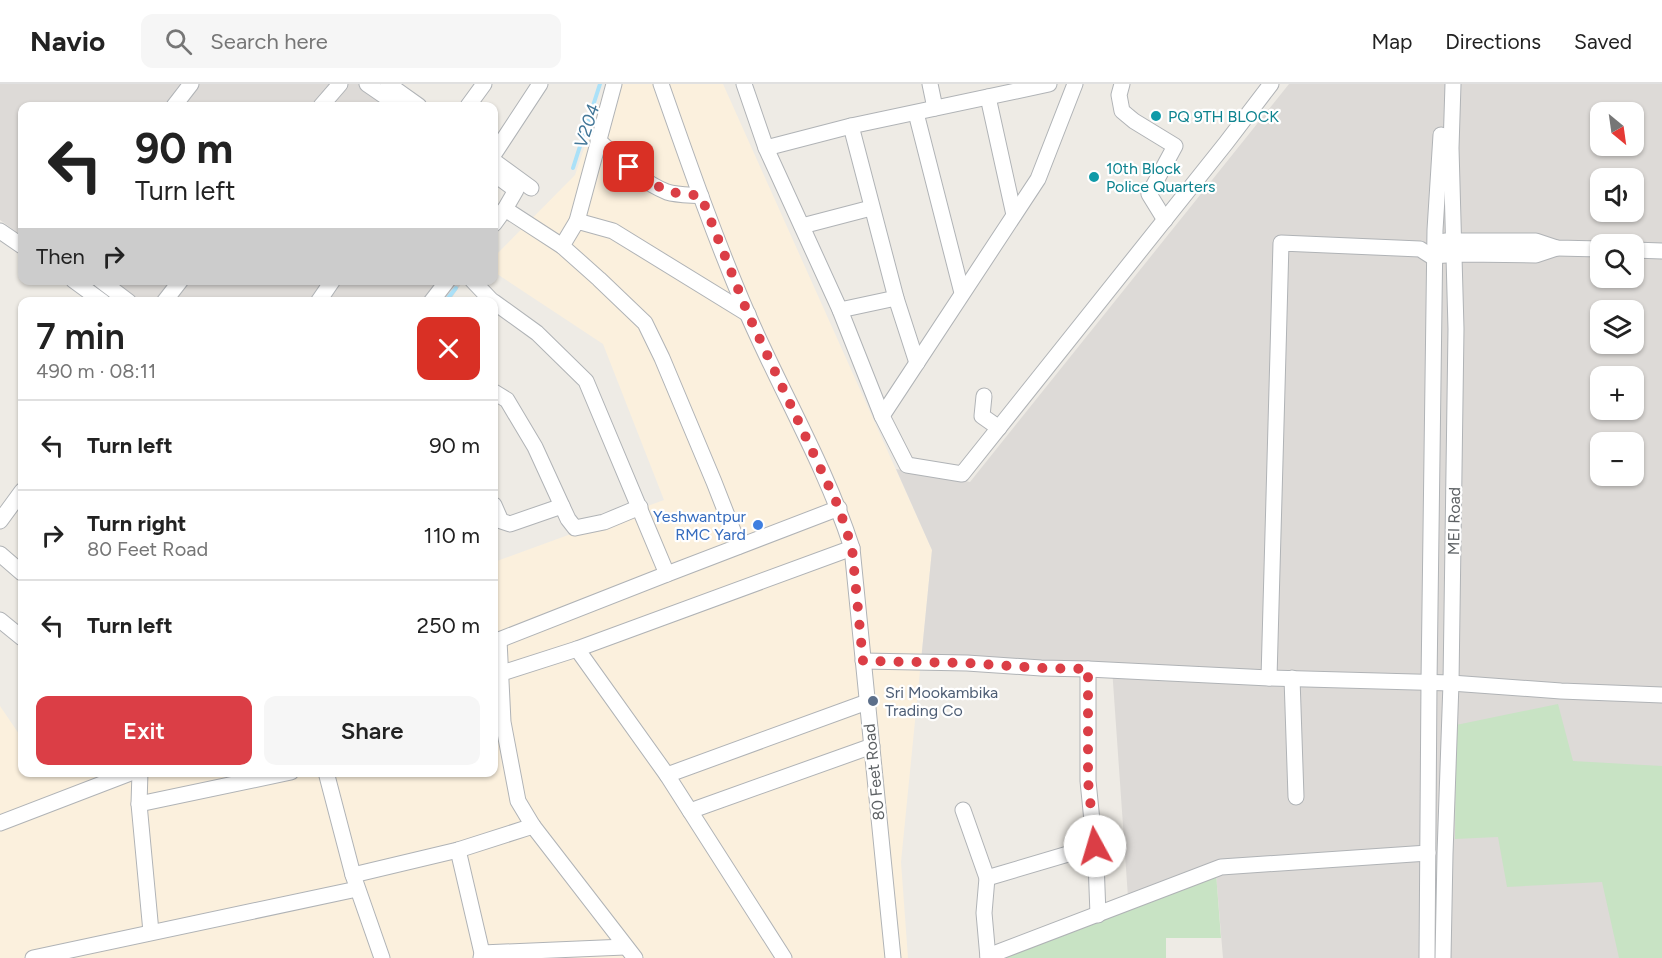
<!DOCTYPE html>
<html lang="en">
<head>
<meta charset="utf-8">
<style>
  :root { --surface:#fff; --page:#f6f6f6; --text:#222; --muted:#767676; --line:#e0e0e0; --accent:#db3e46 }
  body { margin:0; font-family:Figtree,sans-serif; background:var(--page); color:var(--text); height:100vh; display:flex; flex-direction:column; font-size:22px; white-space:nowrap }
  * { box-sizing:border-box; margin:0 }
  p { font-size:20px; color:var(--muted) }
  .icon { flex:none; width:33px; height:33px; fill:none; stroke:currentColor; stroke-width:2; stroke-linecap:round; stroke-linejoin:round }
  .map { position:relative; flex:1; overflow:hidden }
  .details { position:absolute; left:18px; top:213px; width:480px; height:480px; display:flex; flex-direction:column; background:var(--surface); border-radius:12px; box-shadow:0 2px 4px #0004 }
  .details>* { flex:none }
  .guide { position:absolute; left:18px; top:18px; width:480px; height:183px; border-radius:12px; box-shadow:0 2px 4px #0004; background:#fff; color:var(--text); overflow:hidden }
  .needle { width:39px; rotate:151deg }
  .tools { position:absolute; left:1590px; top:18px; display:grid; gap:12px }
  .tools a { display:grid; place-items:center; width:54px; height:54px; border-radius:12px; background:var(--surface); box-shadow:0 2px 4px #0004; font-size:30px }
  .pin { position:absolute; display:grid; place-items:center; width:51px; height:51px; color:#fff; margin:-26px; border-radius:12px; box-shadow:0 3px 9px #0006 }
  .me { position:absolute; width:66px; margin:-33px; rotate:354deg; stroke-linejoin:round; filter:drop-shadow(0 0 4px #0008) }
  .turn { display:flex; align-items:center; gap:21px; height:126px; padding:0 18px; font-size:27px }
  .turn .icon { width:78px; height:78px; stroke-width:2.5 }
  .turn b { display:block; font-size:42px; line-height:51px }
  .then { display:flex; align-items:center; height:57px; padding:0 18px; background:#0003; gap:12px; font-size:22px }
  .round { display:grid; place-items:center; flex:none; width:63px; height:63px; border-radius:12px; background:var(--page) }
  .head { display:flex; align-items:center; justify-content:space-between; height:102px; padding:0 18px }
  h1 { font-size:36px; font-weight:600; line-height:45px }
  .primary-button { display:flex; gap:12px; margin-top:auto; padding:12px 18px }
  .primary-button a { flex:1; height:69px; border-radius:12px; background:var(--accent); color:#fff; font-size:24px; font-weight:600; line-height:69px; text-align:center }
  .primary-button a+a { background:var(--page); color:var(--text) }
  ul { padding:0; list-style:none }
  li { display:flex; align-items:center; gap:18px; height:90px; padding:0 18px; border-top:2px solid var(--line) }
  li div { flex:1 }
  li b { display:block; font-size:22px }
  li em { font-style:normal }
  header { display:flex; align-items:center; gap:36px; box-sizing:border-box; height:84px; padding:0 30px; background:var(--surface); border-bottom:2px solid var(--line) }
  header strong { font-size:28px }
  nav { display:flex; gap:33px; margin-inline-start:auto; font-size:21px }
  .search { width:420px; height:54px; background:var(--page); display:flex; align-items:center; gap:15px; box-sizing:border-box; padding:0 21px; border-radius:12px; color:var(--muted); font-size:22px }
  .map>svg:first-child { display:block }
  .commercial { fill:#fbf0dd }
  .industrial { fill:#dddad7; fill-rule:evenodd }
  .green { fill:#c8e3c4 }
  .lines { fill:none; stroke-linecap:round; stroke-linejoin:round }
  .stream { stroke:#abe1f8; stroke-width:4 }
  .minor-casing { stroke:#b0b3b6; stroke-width:17 }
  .minor { stroke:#fff; stroke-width:15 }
  .route { stroke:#db3e46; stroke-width:10; stroke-dasharray:0 18 }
  .culture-dot { fill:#0f9aa8; stroke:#fff; stroke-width:2 }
  .shop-dot { fill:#3f7fe0; stroke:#fff; stroke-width:2 }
  .service-dot { fill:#5c6f8a; stroke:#fff; stroke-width:2 }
  .labels { text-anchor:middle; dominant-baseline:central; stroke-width:4.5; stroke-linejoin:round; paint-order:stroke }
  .culture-label { font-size:16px; fill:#0d838f; stroke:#fff; text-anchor:start }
  .shop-label { font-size:16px; fill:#366cbe; stroke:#fff; text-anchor:end }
  .street-label { font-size:16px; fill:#5d6164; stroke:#fff }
  .service-label { font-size:16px; fill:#4e5e75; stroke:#fff; text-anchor:start }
  .water-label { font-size:18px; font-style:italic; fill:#437798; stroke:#fff }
</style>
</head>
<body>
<header>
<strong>Navio</strong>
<div class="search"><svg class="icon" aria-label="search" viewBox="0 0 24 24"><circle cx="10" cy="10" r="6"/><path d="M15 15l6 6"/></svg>Search here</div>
<nav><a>Map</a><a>Directions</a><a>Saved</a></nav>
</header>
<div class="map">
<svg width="1662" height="874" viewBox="0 0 1662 874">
  <rect width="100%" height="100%" fill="#eeebe5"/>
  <!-- commercial -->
  <polygon class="commercial" points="606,0 723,0 932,466 901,778 908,874 0,874 0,622 19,650 22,649 22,688 494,688 494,478 664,416 603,260 494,188 494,173 575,91"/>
  <!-- industrial -->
  <g class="industrial">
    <polygon points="0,0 359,0 388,22 22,22 22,152 0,136"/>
    <path d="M1289,0H1662V874H1223L1216,790L1128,813L1112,584L921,577L932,466L896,385L970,398ZM1600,28H1634V62H1600ZM1600,94H1634V128H1600ZM1600,160H1634V194H1600ZM1600,226H1634V260H1600ZM1600,292H1634V326H1600ZM1600,358H1634V392H1600Z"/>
    <polygon points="87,197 463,197 449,218 117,217"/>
  </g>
  <!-- green -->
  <g class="green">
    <polygon points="1558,620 1573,677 1662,682 1662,874 1619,874 1602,798 1507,803 1498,753 1455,755 1456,641"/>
    <polygon points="1216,789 1221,854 1166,854 1166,874 1003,874"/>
  </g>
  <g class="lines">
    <!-- stream -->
    <g class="stream">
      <polyline points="573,84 600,0"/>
      <polyline points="445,218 456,204"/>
    </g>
    <!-- minor casing -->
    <g class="minor-casing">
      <g id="minor">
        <polyline points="367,0 399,22"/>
        <polyline points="388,0 419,22"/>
        <path d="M661,0C688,77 715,155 748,231C782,309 826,383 852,464L893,874"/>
        <polyline points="744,0 766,64 840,226 882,332 907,381 962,390 1226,59 1271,0"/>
        <polyline points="930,0 935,24"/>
        <polyline points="1122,0 1119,11 1122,27 1134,37 1175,62 1149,110 1165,136"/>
        <polyline points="988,13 1014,131"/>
        <polyline points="174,22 191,0"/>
        <polyline points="321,22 340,0"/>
        <polyline points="468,22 484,0"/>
        <polyline points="916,29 962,209"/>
        <polyline points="851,42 896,214 917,279"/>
        <path d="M598,56C619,75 641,98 667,108C677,111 691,111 701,112"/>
        <polyline points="766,64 851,42 1049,0"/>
        <polyline points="494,70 540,0"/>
        <polyline points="494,77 531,104"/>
        <polyline points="494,90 516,106 505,125 494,140"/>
        <polyline points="505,125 562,162 599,195 645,239 662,274 714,398 739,462"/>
        <polyline points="577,137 614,0"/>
        <polyline points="802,142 871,124"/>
        <polyline points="0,147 22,162"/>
        <polyline points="1445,157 1536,157 1557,164 1600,165"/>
        <polyline points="562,162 577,137 613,147 748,230"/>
        <polyline points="1634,166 1662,167"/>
        <polyline points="73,196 103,218"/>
        <polyline points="100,196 129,218"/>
        <polyline points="472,196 493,218"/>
        <polyline points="164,218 181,196"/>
        <polyline points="318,218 333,196"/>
        <polyline points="431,218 448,196"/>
        <polyline points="494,218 537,249 586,297 667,490"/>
        <polyline points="840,226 896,214"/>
        <polyline points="494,308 507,316 535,363 562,422 568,435 575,444 604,438 640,423"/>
        <polyline points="984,312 982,332 999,344"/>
        <polyline points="882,332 1038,95 1075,0"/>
        <polyline points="494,421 501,437 510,440 562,422"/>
        <polyline points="0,437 22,407"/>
        <polyline points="0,470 22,489"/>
        <polyline points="0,536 22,554"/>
        <polyline points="499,556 503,638 518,717 533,742 635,874"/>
        <polyline points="494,557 499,556 667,490 839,424"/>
        <polyline points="577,565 667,691 784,874"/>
        <polyline points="863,577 967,579 1041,584 1088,585 1269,594 1451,599 1561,607 1662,611"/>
        <polyline points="1088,585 1088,697 1096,777 1098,831"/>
        <polyline points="502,589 577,565 852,464"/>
        <polyline points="1269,594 1281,159 1420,165 1431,172 1462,170 1536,171 1557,164"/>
        <polyline points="1292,594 1296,713"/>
        <polyline points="140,688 139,720 151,848"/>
        <polyline points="326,688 353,791 382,874"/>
        <polyline points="667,691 867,618"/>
        <polyline points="139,720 291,688"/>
        <polyline points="963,726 987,794 984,829 988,874"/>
        <polyline points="690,727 872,662"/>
        <polyline points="0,739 133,688"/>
        <polyline points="458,766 482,869 481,874"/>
        <polyline points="353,791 458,766 533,742"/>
        <polyline points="987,794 1095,762"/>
        <polyline points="482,869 625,863"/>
        <polyline points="988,872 1221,783 1428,769"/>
        <polyline points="33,874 357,805"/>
        <polyline points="1427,874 1429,598 1435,146 1441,51"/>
        <polyline points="1443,874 1445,770 1451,599 1456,245 1451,64 1453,0"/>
      </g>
    </g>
    <!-- minor -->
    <use href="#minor" class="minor"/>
  </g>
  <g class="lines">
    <!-- route -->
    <polyline class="route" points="629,83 648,97 669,108 701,112 748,230 839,424 852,464 863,577 967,579 1041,584 1088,585 1088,697 1095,762"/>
  </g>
  <!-- markers -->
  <g class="culture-dot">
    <circle cx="1156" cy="32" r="6"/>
    <circle cx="1094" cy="93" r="6"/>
  </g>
  <circle class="shop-dot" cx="758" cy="441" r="6"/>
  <circle class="service-dot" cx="873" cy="617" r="6"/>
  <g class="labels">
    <!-- culture labels -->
    <g class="culture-label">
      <text x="1168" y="32">PQ 9TH BLOCK</text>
      <text x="1106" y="84">10th Block<tspan x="1106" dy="18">Police Quarters</tspan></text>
    </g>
    <!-- shop labels -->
    <g class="shop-label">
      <text x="746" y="432">Yeshwantpur<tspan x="746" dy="18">RMC Yard</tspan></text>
    </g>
    <!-- street labels -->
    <g class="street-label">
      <text transform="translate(1454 437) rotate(-89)">MEI Road</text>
      <text transform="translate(874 688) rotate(-96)">80 Feet Road</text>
    </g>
    <!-- service labels -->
    <g class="service-label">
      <text x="885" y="608">Sri Mookambika<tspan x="885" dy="18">Trading Co</tspan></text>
    </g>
    <!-- water labels -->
    <g class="water-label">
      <text transform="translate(587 42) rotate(-72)">V204</text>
    </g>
  </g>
</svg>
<div class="tools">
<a><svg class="needle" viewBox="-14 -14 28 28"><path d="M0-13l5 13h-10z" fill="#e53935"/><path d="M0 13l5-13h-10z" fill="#767676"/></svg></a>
<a><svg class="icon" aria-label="sound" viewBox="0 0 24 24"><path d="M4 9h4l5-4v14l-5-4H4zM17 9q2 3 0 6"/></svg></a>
<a><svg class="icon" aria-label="search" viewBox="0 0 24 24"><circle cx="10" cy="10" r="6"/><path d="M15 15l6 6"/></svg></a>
<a><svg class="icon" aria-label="layers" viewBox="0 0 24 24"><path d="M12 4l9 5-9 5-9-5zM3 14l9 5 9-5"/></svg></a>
<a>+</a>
<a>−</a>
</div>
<div class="pin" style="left:629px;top:83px;background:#d93025"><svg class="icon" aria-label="arrive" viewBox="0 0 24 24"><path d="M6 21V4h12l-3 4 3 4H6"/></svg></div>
<svg class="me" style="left:1095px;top:762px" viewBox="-20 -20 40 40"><circle r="19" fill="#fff"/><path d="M0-13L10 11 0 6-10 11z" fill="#db3e46"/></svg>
<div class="guide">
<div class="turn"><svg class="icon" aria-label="left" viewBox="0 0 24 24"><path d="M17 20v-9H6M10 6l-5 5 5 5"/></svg><div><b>90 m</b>Turn left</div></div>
<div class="then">Then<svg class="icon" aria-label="right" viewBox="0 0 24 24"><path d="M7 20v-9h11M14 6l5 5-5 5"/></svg></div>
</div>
<section class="details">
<div class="head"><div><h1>7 min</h1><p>490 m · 08:11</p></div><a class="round" style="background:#d93025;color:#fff"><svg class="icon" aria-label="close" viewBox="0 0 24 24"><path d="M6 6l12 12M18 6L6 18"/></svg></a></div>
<ul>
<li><svg class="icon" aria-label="left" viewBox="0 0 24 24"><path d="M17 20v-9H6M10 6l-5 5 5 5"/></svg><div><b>Turn left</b></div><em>90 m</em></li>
<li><svg class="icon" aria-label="right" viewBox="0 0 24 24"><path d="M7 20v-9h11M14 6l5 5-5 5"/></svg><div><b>Turn right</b><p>80 Feet Road</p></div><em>110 m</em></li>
<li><svg class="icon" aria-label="left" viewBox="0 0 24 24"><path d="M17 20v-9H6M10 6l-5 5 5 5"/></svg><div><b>Turn left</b></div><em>250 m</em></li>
</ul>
<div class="primary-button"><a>Exit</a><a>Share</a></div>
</section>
</div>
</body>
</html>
